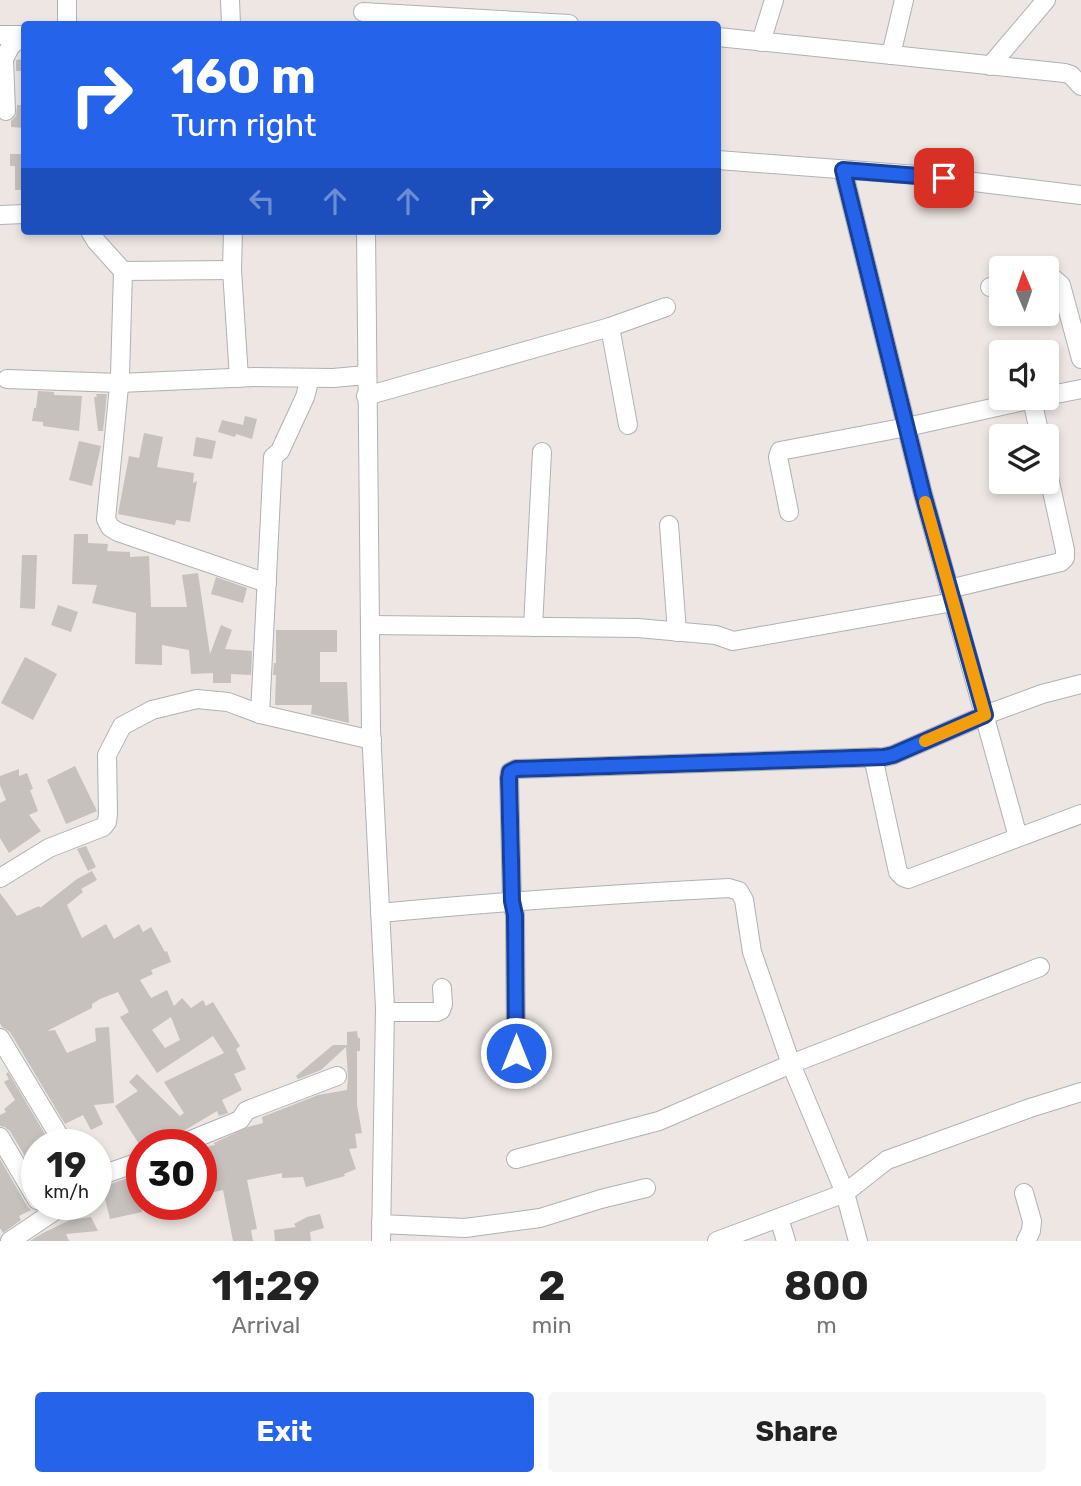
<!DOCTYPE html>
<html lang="en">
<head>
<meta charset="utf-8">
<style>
  :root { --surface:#fff; --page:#f6f6f6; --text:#222; --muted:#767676; --accent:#2563eb }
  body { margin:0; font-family:Rubik,sans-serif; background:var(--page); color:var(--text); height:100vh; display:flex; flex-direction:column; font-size:26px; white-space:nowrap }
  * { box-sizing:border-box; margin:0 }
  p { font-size:23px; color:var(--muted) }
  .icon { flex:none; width:38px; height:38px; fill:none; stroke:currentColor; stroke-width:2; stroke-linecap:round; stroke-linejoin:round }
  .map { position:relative; height:1241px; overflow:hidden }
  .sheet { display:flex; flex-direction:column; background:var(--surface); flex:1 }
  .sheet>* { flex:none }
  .banner { position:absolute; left:21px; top:21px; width:700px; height:214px; border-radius:7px; box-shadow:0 4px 10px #0003; background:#2563eb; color:#fff; overflow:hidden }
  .needle { width:46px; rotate:358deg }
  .buttons { position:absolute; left:989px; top:256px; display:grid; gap:14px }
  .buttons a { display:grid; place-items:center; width:70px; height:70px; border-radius:7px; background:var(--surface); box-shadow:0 4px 10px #0003; font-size:35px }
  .speed { position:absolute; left:21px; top:1129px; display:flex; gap:14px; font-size:35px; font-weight:700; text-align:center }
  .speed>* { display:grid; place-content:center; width:91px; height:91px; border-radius:50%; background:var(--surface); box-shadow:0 4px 10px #0003; line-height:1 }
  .speed small { font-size:18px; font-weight:400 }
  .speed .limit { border:10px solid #d22; background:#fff; color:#111 }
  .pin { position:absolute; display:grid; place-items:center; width:60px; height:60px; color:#fff; margin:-30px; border-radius:14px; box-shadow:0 4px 10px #0006 }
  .me { position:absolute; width:77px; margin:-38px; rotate:0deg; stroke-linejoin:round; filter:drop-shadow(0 0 5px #0008) }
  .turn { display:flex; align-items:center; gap:24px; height:147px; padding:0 35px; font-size:32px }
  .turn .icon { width:91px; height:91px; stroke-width:2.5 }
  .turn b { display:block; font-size:49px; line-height:60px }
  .lanes { display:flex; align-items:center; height:66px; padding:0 35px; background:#0003; justify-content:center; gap:35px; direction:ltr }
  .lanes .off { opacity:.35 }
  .eta { display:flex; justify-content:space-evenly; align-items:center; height:119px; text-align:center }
  .eta b { font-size:42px; font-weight:700; line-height:49px }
  .primary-button { display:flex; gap:14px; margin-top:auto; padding:14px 35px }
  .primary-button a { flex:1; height:80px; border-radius:7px; background:var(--accent); color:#fff; font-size:28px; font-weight:700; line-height:80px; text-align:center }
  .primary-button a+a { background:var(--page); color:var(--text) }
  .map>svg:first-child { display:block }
  .building { fill:#c6c1bd; fill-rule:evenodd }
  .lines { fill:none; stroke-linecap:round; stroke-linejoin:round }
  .minor-casing { stroke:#aeb1b8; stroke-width:20 }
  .minor { stroke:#fff; stroke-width:18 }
  .route-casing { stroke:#184099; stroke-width:18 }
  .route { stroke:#2563eb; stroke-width:12 }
  .slow { stroke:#f59e0b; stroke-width:12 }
</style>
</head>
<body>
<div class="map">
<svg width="1081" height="1241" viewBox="0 0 1081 1241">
  <rect width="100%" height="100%" fill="#ede6e2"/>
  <!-- building -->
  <g class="building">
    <polygon points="24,59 24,71 16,71 16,60"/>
    <polygon points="17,105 24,105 24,128 11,127 11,121 16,116"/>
    <polygon points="10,154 24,154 24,190 15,190 15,166 10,166"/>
    <polygon points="38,391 54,392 54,395 82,396 79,431 43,426 43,422 32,421 34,408 36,408"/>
    <polygon points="96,394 107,394 103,431 98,431 94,397 97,397"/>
    <polygon points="245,416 257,419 252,439 236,434 235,437 218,432 222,420 243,425"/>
    <polygon points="144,433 163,437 157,467 194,473 193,483 197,481 190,522 176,520 175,525 118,514 129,456 139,458"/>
    <polygon points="196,437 216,441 212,459 193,456"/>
    <polygon points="79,441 101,446 92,486 69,480"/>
    <polygon points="74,534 88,534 88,543 108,544 107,551 130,552 130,557 149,556 151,607 187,607 182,575 198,573 210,654 221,625 232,630 225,649 252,651 251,675 231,674 231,683 213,683 213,673 191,674 189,650 162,645 162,665 135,664 136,613 92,603 97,585 72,584"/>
    <polygon points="22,555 37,555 35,609 20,608"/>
    <polygon points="216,577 247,588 243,603 211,594"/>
    <polygon points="58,605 78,612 71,632 51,625"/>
    <polygon points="276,630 337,630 337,652 320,652 320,682 347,682 349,723 311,714 312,705 275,705 276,675 273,675 274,663 276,663"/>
    <polygon points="25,657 57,674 33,720 1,703"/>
    <polygon points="75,766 97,811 66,824 47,780"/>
    <polygon points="19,769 19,776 27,773 33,789 30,790 38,811 29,815 41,831 9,853 0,838 0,803 6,800 0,785 0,776"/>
    <polygon points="86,846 96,867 88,871 77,849"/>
    <path d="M92,871L97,880L81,889L83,892L67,905L82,938L106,924L114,939L139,924L143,932L151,927L165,952L167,951L171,962L151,970L153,974L140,980L151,998L167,990L174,1006L182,998L191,1008L203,1000L206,1006L213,1002L240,1046L236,1049L246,1069L234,1074L242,1090L222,1100L228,1113L219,1116L217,1111L187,1129L176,1134L171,1140L168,1138L155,1144H139L115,1106L138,1091L129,1082L137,1074L180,1116L184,1113L164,1082L224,1053L213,1036L157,1073L120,1017L129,1012L118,992L100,999L92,1004V1008L47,1031L55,1030L67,1053L96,1041L95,1028L109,1027L114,1103L94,1105L103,1124L91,1130L83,1115L65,1124L10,1032L2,1027L0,1023V893L17,916L39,906L40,908L77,879ZM171,1017L180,1040L165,1048L152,1030Z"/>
    <polygon points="357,1031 358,1038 360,1038 360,1051 357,1051 357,1105 362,1133 355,1134 357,1148 349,1149 356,1169 344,1174 345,1176 306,1187 303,1177 282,1178 282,1173 247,1180 257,1229 251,1230 253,1241 233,1241 223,1190 201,1195 201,1184 210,1182 208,1158 201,1158 201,1148 215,1145 214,1143 248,1127 263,1123 262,1117 318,1095 347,1090 348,1077 346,1047 321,1070 298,1079 296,1076 333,1045 347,1045 347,1032"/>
    <polygon points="8,1072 51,1144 37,1144 37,1177 10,1131 5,1127 0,1126 0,1115 6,1112 4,1109 15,1100 4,1082 9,1079 6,1074"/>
    <polygon points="0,1159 27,1206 31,1210 19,1216 21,1220 3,1233 0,1228"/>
    <polygon points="142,1173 142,1212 110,1219 103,1191 106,1190 105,1186"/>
    <polygon points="320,1214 324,1228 310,1232 311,1241 275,1241 274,1230 296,1227 294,1224 307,1217"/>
    <polygon points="91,1217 98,1231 66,1234 69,1241 30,1241 43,1233 70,1220"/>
  </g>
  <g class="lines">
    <!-- minor casing -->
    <g class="minor-casing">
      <g id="minor">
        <polyline points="67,0 67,24"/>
        <polyline points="230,0 231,24"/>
        <polyline points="363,12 569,24"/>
        <polyline points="0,35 24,35"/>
        <polyline points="718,37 1065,73 1071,75 1081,86"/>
        <polyline points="761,42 774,0"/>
        <polyline points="891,55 904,0"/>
        <polyline points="990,66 1046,0"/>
        <polyline points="6,111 4,59 10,47 23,35"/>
        <polyline points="718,160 917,175 1081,195"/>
        <polyline points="843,170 923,494 1018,837"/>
        <polyline points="0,215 24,214"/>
        <polyline points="90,231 96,241 123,271 232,270"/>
        <polyline points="233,231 232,270 239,378"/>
        <polyline points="366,231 371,730 385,1008 381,1241"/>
        <polyline points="123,271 120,376 106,519 110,527 118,532 267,583"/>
        <polyline points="1046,276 1054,279 1061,285 1081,359"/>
        <polyline points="990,287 1001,285"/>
        <polyline points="610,327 628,425"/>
        <polyline points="7,379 120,383 254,377 333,378 366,375"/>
        <polyline points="366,396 610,327 666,307"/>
        <polyline points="1046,396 1081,389"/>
        <polyline points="1032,399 1040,436"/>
        <polyline points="789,512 778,457 780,451 907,427 1042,397"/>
        <polyline points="669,525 677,632"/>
        <polyline points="949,589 1061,562 1065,558 1065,550 1046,464"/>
        <polyline points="370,625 638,628 716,635 733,641 953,602"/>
        <polyline points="533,627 542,452"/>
        <polyline points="260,714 273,457 280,451 305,397 310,378"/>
        <polyline points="873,757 898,872 903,877 908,879 1081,814"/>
        <polyline points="0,878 49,848 103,827 107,822 108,813 107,755 122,726 152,710 197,699 228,702 260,714 372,740"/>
        <path d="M380,913C496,902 612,894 729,888L739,891L744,900L752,952L791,1064L845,1193L858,1241"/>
        <polyline points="385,1012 437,1012 441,1010 443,1004 442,988"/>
        <polyline points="0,1038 64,1144"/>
        <polyline points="516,1053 515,915 512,901 509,778 510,772 516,769 884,757 893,755 985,715 1042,694 1081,684"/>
        <polyline points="0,1137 37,1200"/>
        <polyline points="181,1144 240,1120 246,1111 253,1108 337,1076"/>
        <polyline points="516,1159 659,1121 791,1064 1040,967"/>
        <polyline points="96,1177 142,1161"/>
        <polyline points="1024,1193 1032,1221 1031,1231 1026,1241"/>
        <polyline points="779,1218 786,1241"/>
        <polyline points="381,1224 465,1228 540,1218 601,1199 646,1188"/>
        <polyline points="10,1241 65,1204"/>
        <polyline points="717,1241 845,1193 887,1160 1030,1108 1081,1092"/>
      </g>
    </g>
    <!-- minor -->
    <use href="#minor" class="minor"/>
  </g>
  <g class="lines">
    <!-- route casing -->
    <g class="route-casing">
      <polyline id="route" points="516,1053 515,915 512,901 509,778 510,772 516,769 884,757 893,755 985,715 923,494 843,170 944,178"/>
    </g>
    <!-- route -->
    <use href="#route" class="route"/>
    <!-- slow -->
    <polyline class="slow" points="925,502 985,715 925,741"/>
  </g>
</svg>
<div class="buttons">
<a><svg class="needle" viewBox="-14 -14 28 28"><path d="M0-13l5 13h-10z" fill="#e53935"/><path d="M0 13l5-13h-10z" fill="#767676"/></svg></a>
<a><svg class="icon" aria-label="sound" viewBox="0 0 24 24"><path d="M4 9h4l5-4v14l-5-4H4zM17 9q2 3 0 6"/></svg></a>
<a><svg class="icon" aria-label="layers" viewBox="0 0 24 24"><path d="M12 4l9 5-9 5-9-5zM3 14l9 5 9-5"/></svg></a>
</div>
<div class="speed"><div>19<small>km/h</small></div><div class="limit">30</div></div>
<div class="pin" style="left:944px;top:178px;background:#d93025"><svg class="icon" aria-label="arrive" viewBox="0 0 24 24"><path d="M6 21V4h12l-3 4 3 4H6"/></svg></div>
<svg class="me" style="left:516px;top:1053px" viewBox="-20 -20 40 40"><circle r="17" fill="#2563eb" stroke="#fff" stroke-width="3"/><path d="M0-11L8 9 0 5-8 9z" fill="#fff"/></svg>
<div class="banner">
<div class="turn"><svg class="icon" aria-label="right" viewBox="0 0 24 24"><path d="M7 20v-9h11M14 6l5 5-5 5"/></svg><div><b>160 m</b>Turn right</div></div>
<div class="lanes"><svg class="icon off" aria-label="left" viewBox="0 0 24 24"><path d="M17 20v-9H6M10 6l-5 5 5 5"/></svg><svg class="icon off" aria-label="ahead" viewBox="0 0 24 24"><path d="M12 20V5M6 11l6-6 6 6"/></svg><svg class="icon off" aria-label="ahead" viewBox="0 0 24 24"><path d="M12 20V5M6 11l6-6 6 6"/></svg><svg class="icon" aria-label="right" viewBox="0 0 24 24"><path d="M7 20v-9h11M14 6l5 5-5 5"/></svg></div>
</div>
</div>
<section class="sheet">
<div class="eta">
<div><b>11:29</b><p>Arrival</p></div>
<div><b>2</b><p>min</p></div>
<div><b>800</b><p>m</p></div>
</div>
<div class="primary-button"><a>Exit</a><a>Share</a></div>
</section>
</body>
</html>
